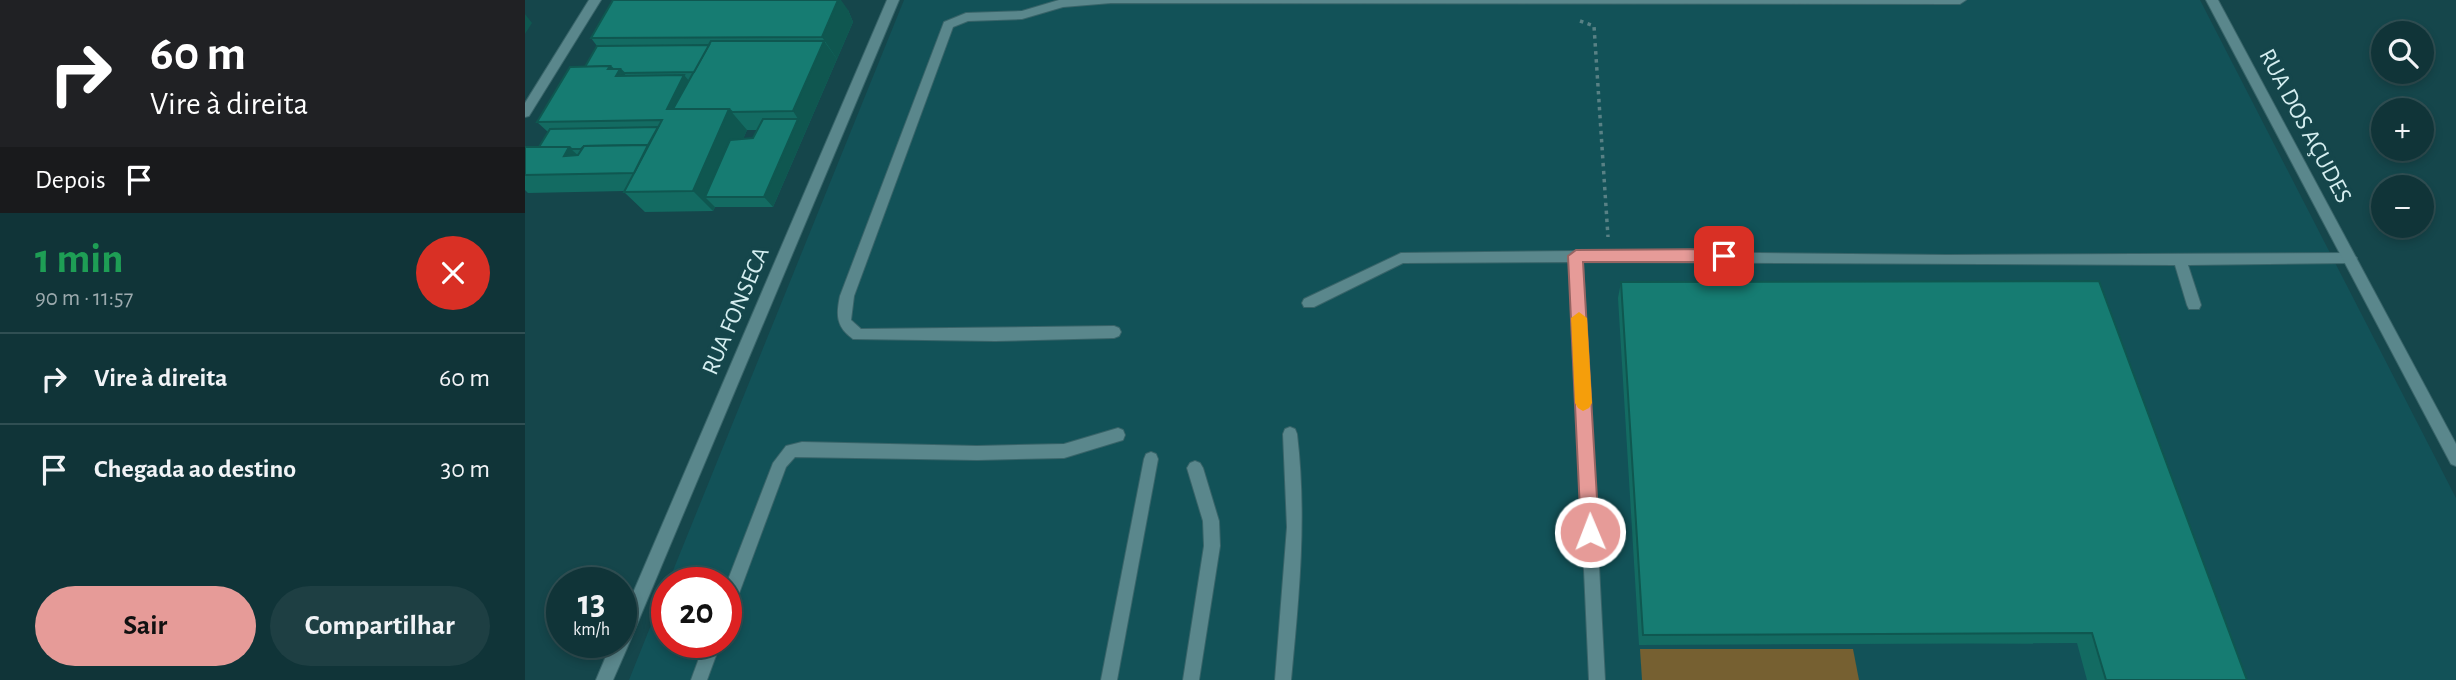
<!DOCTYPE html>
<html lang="pt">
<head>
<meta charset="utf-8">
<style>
  :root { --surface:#103438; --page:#1e3f43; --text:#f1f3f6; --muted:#9caaae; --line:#304f53; --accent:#e69b98 }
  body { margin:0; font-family:"Alegreya Sans",sans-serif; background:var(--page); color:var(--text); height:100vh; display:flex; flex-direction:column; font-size:26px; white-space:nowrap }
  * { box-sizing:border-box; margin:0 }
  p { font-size:23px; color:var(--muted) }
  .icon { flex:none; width:38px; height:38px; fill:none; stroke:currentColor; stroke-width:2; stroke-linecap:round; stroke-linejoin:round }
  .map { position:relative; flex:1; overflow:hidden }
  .panel { display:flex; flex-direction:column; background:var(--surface); width:525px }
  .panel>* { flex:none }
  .top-card { background:#202124; color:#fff; overflow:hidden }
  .tools { position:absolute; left:1846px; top:21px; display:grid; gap:14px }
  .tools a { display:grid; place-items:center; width:63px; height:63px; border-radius:50%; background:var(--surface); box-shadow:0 4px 10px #0003,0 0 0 2px var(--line); font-size:35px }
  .speed { position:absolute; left:21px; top:567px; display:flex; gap:14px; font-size:35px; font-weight:700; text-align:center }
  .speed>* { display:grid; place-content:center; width:91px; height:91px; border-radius:50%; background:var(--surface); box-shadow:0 4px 10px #0003,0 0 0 2px var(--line); line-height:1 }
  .speed small { font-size:18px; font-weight:400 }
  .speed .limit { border:10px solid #d22; background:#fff; color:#111 }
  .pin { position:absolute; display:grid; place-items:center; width:60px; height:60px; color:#fff; margin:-30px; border-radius:14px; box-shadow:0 4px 10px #0006 }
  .me { position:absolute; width:77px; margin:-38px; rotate:359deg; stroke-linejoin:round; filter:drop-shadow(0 0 5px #0008) }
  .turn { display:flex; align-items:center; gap:24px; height:147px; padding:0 35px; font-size:32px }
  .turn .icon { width:91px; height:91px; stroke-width:2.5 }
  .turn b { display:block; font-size:49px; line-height:60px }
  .then { display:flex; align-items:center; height:66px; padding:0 35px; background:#0003; gap:14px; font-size:26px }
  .round { display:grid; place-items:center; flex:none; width:74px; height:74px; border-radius:37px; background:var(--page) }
  .summary { display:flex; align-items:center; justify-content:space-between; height:119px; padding:0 35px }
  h1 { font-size:42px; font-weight:600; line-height:52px; color:#1e9e55 }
  .cta { display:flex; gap:14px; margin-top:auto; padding:14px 35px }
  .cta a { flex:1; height:80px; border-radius:42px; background:var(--accent); color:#111; font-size:28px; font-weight:600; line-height:80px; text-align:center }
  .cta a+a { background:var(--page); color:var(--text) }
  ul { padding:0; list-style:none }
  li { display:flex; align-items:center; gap:21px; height:91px; padding:0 35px; border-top:2px solid var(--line) }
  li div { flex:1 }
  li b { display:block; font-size:26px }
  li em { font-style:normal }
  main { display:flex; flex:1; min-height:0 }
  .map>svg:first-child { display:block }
  .built { fill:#125258 }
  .green { fill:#766031 }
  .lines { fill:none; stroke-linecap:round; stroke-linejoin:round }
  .lane-casing { stroke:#386469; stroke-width:2 }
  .street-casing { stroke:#386469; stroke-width:2 }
  .path { stroke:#588185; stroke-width:3.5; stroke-dasharray:3.5 4.5; stroke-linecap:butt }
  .lane { fill:#5a878c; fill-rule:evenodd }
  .street { fill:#5a878c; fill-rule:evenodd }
  .wall { fill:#136b62; fill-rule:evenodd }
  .shaded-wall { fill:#0f5750 }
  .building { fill:#167c72; stroke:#0f5750; stroke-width:2 }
  .route { fill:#e69b98; stroke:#966563; stroke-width:2 }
  .slow { fill:#f59e0b }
  .labels { text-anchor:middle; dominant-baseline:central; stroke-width:7; stroke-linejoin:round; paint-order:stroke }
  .street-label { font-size:24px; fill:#d5eef0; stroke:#15464b }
</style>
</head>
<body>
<main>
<section class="panel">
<div class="top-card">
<div class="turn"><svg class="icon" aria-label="right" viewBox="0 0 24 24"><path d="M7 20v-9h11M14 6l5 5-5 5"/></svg><div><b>60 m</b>Vire à direita</div></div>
<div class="then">Depois<svg class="icon" aria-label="arrive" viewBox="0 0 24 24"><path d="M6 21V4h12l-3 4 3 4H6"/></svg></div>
</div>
<div class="summary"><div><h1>1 min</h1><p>90 m · 11:57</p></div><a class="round" style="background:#d93025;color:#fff"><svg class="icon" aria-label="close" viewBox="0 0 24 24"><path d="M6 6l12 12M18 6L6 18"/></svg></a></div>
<ul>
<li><svg class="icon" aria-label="right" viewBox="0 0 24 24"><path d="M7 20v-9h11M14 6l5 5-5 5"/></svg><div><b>Vire à direita</b></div><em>60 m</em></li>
<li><svg class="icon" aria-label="arrive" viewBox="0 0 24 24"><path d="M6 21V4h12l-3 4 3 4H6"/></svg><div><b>Chegada ao destino</b></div><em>30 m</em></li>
</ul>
<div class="cta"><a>Sair</a><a>Compartilhar</a></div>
</section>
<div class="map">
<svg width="1931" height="680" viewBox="0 0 1931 680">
  <rect width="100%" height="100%" fill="#15464b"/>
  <!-- built -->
  <polygon class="built" points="379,0 1675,0 1931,498 1931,680 104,680 142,585 142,642 201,642 201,583 143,583"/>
  <!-- green -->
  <polygon class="green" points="1328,649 1334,680 1117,680 1115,649"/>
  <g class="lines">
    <!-- lane casing -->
    <g class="lane-casing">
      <g id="lane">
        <path d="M534,0H1441L1435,4L586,3L538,7L497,19L443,21L428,27L329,296L326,320L336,329L589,326L594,328L596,332L594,336L589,338L470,341L328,339C311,327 311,315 315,296L419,22L441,13L497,11Z"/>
        <polygon points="1051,251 1422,255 1825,253 1832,258 1825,263 1663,265 1676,305 1674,309 1664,309 1662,305 1650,265 1058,262 1080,680 1064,680 1045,262 878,263 789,307 779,307 777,303 779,299 876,253"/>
        <path d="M765,427L770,429L772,434C782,517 774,597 766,680H750L762,527L758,434L760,429Z"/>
        <polygon points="593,428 598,430 600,435 598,440 539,458 452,460 270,457 261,467 209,607 207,613 201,615 201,585 248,463 261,446 277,442 452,446 539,444"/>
        <polygon points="626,452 631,454 633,459 592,680 576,680 619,459 621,454"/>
        <polygon points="670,461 675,463 678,468 694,521 695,546 674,680 658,680 679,546 678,521 662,468 665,463"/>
        <polygon points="180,642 196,642 182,680 166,680"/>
      </g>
    </g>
    <!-- street casing -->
    <g class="street-casing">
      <g id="street">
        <polygon points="64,0 76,0 4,116 0,117 0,103"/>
        <polygon points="362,0 374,0 102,648 88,680 71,680 87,642 96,642 96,621"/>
        <polygon points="1681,0 1693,0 1931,444 1931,466 1926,464"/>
      </g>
    </g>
    <!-- path -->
    <polyline class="path" points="1055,21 1069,26 1083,237"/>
    <!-- lane -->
    <use href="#lane" class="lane"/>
    <!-- street -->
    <use href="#street" class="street"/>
  </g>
  <!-- wall -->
  <g class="wall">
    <path d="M323,10L328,22L248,207H190L188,211L120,212L99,192V191L3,193L0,190V147H14L23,132L12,122L60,67L72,46L66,38ZM222,130H233L228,138L218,139Z"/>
    <polygon points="1096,282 1722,680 1562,680 1552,643 1114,645 1093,298"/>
  </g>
  <!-- shaded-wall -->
  <g class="shaded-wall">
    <polygon points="313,0 316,0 323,10 328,22 312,59 297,37"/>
    <polygon points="0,14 7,23 0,34"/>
    <polygon points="299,41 312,59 248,207 239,197 273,119 268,111"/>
    <polygon points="85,66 95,69 115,91 111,97 83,69"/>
    <polygon points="159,75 178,97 146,113 142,109"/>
    <polygon points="204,109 222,130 194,197 180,197 190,207 188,211 168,191"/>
    <polygon points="44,147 62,164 39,156"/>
  </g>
  <!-- building -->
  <g class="building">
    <polygon points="88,0 313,0 297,37 66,38"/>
    <polygon points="186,41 299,41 268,111 207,112 204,109 148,109"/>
    <polygon points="184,45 169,72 99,73 95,69 88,69 85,66 60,67 72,46"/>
    <polygon points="85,66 83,69 95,69 91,76 159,75 142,109 204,109 168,191 99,192 137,120 12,122 45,67"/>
    <polygon points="238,119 273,119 239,197 180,197 205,140 228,138"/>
    <polygon points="133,127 123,145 59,146 56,149 47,149 44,147 14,147 25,129"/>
    <polygon points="123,145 109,173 0,175 0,147 44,147 39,156 53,155 59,146"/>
    <polygon points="1574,281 1722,680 1581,680 1567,633 1118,635 1096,282"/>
  </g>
  <!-- route -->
  <polygon class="route" points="1199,249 1207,256 1199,262 1058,262 1074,532 1071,538 1065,540 1058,538 1056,532 1043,256 1051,250"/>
  <!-- slow -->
  <polygon class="slow" points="1054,312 1062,318 1067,403 1064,408 1058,411 1053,408 1050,403 1046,318"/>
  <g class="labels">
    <!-- street labels -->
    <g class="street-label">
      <text transform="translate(1780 126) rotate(62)">RUA DOS AÇUDES</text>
      <text transform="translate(211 311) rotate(-67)">RUA FONSECA</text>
    </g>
  </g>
</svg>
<div class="tools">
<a><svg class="icon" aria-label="search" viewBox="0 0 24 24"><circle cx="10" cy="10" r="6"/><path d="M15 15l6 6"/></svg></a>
<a>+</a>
<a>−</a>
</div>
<div class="speed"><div>13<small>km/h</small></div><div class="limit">20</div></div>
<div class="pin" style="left:1199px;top:256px;background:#d93025"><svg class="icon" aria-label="arrive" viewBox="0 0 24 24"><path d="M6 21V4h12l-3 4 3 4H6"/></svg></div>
<svg class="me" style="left:1065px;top:532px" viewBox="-20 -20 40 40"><circle r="17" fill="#e69b98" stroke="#fff" stroke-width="3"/><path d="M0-11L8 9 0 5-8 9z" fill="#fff"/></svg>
</div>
</main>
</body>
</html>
